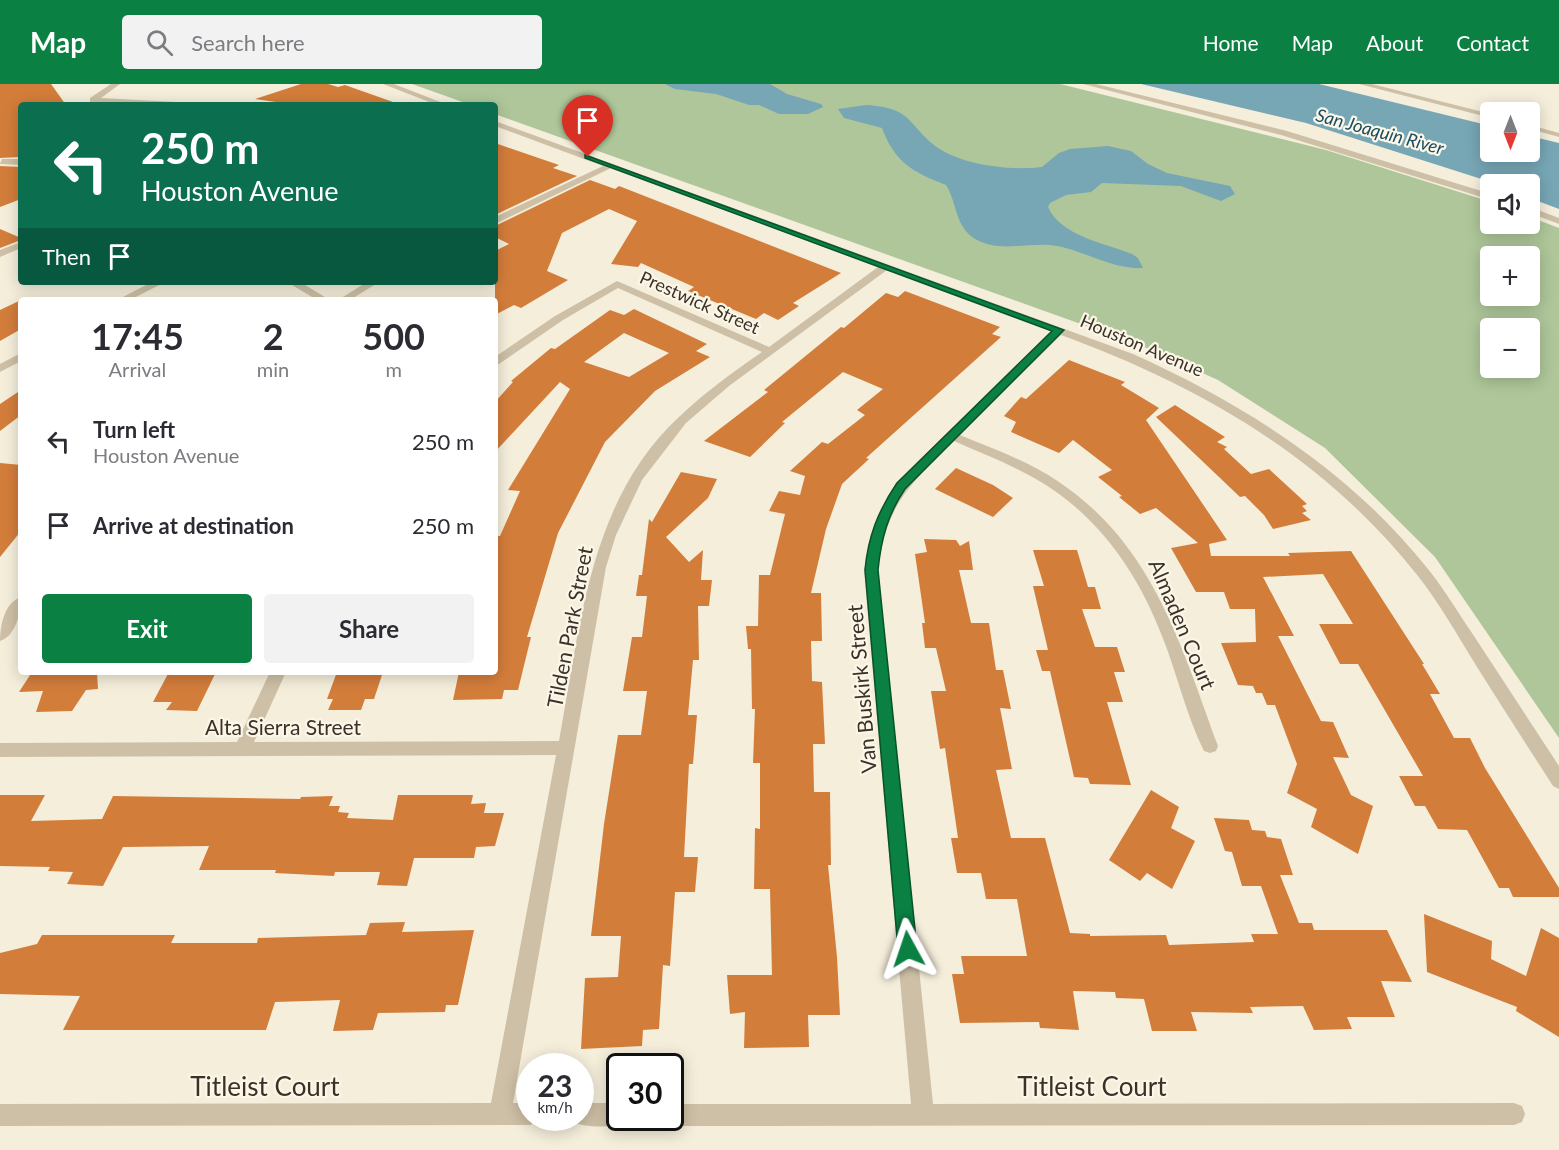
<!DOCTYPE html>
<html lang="en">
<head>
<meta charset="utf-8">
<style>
  :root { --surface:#fff; --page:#f2f2f3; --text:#2b2b33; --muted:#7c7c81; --accent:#0b8043 }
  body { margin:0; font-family:Lato,sans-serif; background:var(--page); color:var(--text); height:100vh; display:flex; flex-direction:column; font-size:22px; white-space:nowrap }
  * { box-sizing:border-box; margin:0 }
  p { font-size:20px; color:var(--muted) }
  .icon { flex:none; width:33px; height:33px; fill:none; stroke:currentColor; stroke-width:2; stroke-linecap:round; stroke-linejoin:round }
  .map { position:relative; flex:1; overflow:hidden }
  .details { position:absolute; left:18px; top:213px; width:480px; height:378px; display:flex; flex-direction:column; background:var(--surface); border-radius:6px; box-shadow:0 3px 15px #0003 }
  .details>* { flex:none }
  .hud { position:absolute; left:18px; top:18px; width:480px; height:183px; border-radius:6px; box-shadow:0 3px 15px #0003; background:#0b6e4f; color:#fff; overflow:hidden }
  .needle { width:39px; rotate:180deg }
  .fabs { position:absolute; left:1480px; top:18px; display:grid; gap:12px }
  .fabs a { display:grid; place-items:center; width:60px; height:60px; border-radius:6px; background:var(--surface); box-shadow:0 3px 15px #0003; font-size:30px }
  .speed { position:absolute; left:516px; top:969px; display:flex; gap:12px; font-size:30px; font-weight:700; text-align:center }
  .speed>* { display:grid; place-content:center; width:78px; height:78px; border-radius:50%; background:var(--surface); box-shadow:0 3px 15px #0003; line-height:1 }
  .speed small { font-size:15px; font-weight:400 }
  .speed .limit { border:3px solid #111; border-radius:9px; background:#fff; color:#111 }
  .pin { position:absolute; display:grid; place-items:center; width:51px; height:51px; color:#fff; margin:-62px -26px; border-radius:50% 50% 50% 0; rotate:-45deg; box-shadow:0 0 6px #0007 }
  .pin .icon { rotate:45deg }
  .me { position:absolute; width:66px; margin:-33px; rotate:355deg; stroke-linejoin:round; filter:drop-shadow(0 0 4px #0008) }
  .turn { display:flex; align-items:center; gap:21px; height:126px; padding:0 24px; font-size:27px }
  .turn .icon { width:78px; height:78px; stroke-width:2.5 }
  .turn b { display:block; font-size:42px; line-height:51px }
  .then { display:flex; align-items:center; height:57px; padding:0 24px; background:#0003; gap:12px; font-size:22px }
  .eta { display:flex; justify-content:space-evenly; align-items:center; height:102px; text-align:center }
  .eta b { font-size:36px; font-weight:700; line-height:42px }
  .button { display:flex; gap:12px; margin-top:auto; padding:12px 24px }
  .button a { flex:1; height:69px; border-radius:6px; background:var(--accent); color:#fff; font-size:24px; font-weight:700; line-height:69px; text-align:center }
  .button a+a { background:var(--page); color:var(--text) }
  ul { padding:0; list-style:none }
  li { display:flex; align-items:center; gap:18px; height:84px; padding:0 24px }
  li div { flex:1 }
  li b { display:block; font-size:22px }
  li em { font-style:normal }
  header { display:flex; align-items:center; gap:36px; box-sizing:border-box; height:84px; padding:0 30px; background:var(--accent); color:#fff }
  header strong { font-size:28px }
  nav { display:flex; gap:33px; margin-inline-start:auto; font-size:21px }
  .search { width:420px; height:54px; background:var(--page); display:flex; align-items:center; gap:15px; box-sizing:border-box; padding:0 21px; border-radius:6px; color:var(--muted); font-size:22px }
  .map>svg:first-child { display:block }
  .green { fill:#aec699; fill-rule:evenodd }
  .water { fill:#77a6b5 }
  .building { fill:#d37d3b; fill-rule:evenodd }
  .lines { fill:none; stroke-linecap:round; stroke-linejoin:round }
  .minor { fill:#cec0a6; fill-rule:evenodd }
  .route { fill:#0b8043; stroke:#07532c; stroke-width:1.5 }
  .labels { text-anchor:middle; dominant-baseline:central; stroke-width:4.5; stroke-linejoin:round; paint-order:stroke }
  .far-water-label { font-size:18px; font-style:italic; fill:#184d60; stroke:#fcf6e8 }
  .far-street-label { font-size:18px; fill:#3a3127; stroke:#fcf6e8 }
  .street-label { font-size:21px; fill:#3a3127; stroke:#fcf6e8 }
  .near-street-label { font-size:26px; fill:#3a3127; stroke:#fcf6e8 }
</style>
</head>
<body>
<header>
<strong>Map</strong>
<div class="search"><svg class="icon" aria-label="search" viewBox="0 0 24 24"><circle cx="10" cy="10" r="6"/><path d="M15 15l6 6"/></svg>Search here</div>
<nav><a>Home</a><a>Map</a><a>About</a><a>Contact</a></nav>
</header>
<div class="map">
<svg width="1559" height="1066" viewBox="0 0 1559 1066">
  <rect width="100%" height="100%" fill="#f5eedb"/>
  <!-- green -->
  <path class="green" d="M412,0H1060L1326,66L1491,118V140H1530V133L1559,144V654L1435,473L1325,364L1218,296L1142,262L495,30V21H471ZM1491,172H1530V212H1491ZM1491,244H1530V284H1491Z"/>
  <!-- water -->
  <g class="water">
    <polygon points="665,0 770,0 787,10 821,20 823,23 808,30 779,30 759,21 749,21 716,10 675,5"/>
    <polygon points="1141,0 1319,0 1491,42 1491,68 1530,68 1530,52 1559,59 1559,125 1530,114 1530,100 1497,100 1306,39"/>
    <path d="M866,21C914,24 906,40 938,64C963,81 1012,87 1042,83L1059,69L1070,65L1108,62L1131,67L1148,80L1167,89L1230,102L1235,110L1221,117L1181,102L1102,99L1091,108L1066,111L1050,119L1048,123C1061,152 1104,159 1132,170L1138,174L1143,184C1111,186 1081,164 1050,161C1025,159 1000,168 977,156C954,143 958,120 946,101C913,88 895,79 882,44L844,34L838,25Z"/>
  </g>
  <!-- building -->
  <g class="building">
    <polygon points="0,0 51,0 66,21 21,21 21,73 0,74"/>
    <polygon points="301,0 328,0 338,3 345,1 393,18 393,21 297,21 255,15"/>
    <polygon points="495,59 559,81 553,84 577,92 495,131"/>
    <polygon points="0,82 21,83 21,115 0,123"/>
    <polygon points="590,96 615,105 619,102 841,189 793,219 799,222 778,236 764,229 756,235 688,207 694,203 641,179 638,183 611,180 637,137 609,125 562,149 547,187 568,196 521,224 514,221 495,231 495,167 509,160 495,153 495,142"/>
    <polygon points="0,145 21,154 21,156 0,164"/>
    <polygon points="905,207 1000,243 992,250 1001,253 866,374 869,375 842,400 826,445 811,509 821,509 822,557 811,557 812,597 822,598 825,660 813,660 814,708 830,708 831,781 828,781 837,873 840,931 808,931 809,963 744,964 745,928 730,930 727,891 772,891 770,805 754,805 755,744 760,745 760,679 753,679 755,625 752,625 751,565 748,565 746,542 758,542 759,491 770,491 785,430 769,427 779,407 800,411 805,392 790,387 822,358 828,360 865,331 857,326 883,305 843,288 782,338 785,339 750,373 704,357 768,308 764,306 841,243 844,244 886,209 898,213"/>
    <polygon points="21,216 21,245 0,257 0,226"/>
    <path d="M634,225L707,260L696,267L710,273L655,307L605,358L558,449L527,553H531L518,606H504L502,615L453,616L459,588H495V452H500L520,407L508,406L570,305L560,298L495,368V318L513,298L511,297L551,264L555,265L610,226L624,231ZM624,249L669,269L629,293L584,278Z"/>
    <polygon points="1069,276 1125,298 1121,301 1159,324 1146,336 1227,456 1209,460 1211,472 1290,472 1288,469 1351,467 1424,580 1422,580 1440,610 1430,610 1454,654 1470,654 1485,684 1559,804 1559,813 1513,813 1509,804 1499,804 1467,746 1438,745 1425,722 1415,722 1399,692 1423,692 1358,580 1340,580 1319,540 1353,540 1323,490 1263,493 1294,552 1278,552 1321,637 1333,638 1349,674 1333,673 1351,711 1373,722 1358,770 1311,743 1317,725 1287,709 1297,680 1275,621 1267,621 1262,609 1256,609 1253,602 1238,601 1221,559 1256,558 1255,525 1230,525 1224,508 1196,508 1171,464 1198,459 1156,424 1140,430 1119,413 1122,412 1098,393 1112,386 1073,356 1059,369 1011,348 1016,338 1004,332 1021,313 1026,315"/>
    <polygon points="21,306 21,331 0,347 0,320"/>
    <polygon points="1175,321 1225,353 1217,358 1227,363 1224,365 1251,390 1269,385 1307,420 1302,422 1307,427 1302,429 1311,436 1273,445 1264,431 1245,412 1240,413 1156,333"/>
    <polygon points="0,379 21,381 21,447 0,473"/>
    <polygon points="956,384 993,401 1013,414 993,433 935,405"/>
    <polygon points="681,388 717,395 708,414 666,453 689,478 703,466 701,496 712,496 709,522 698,522 699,576 693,576 688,631 697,631 693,680 689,680 684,773 698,773 695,808 675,808 670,882 663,881 659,945 643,946 642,962 581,965 585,894 618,893 621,852 591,852 604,740 618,651 641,651 647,607 623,607 632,553 642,553 647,512 636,512 639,491 642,491 649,435 652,438"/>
    <polygon points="924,455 956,456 960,462 969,457 973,486 959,486 971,539 989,539 996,586 1003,586 1011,625 1000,624 1012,685 996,686 1011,754 1045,754 1070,849 1090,850 1090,852 1166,851 1169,861 1254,858 1251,850 1278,850 1261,802 1242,802 1232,768 1225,767 1214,734 1249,736 1252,746 1265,747 1267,753 1281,755 1293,791 1280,791 1299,839 1312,839 1314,846 1387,846 1412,898 1381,897 1395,933 1347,933 1352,945 1314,946 1303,922 1250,923 1253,929 1191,928 1197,947 1152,947 1144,915 1116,914 1115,908 1073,907 1079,946 1040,944 1039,938 960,939 952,890 964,890 961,872 1027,872 1017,815 986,815 981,789 957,789 951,754 958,754 945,664 940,665 931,607 946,607 936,564 925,564 922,539 925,539 915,470 927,468"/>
    <polygon points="1033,466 1077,466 1088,503 1095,503 1101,525 1082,525 1095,563 1117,563 1125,588 1114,588 1123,618 1107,618 1131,701 1090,700 1088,694 1074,693 1050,587 1042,587 1036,566 1048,566 1033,502 1044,502"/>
    <polygon points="32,588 97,588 98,605 86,606 72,627 36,628 43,607 19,608"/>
    <polygon points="169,588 216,588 197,627 166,626 172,618 153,618"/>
    <polygon points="337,588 383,588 374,615 365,615 361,626 328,626 333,615 327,615"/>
    <polygon points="1151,706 1179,723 1171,744 1195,757 1172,805 1147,789 1140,797 1109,776"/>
    <polygon points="0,711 45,711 31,737 102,735 113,712 300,715 301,713 333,712 329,722 340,722 338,728 349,729 347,734 393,736 398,711 473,711 471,720 486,719 484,729 504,729 495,762 476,763 474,774 414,774 407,802 377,801 380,788 335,788 334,792 275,789 276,786 199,786 209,762 123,763 103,802 67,800 73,788 48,787 50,783 0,782"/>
    <polygon points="1424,830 1492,857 1491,875 1526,892 1541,844 1559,854 1559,953 1516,927 1517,923 1427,888"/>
    <polygon points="405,838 402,848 474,846 458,921 446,921 445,928 378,929 373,946 333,947 340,916 275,918 266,946 63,946 80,912 0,910 0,869 37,860 42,851 175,851 171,859 257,859 258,854 366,851 370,839"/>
  </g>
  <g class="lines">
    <!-- minor -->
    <g class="minor">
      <polygon points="111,0 120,0 101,14 195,19 199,21 90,18 90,14"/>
      <polygon points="383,0 394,0 448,21 437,21"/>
      <polygon points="1083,0 1096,0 1287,47 1491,110 1491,116 1281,51"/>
      <polygon points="1359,0 1372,0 1491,30 1491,34"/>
      <path d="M495,37L1133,270C1246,321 1350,387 1428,485C1444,505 1457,527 1472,549C1501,593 1530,638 1559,682V705L1553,702C1528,663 1502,623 1477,583C1458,552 1440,520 1418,492C1324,373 1200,302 1061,251L960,351C993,365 1029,377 1059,398C1153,461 1181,561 1218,662L1216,667L1210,669L1204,667C1186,631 1177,589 1162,552C1137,487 1097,430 1036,395C1010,380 981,369 954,357C909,402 886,420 878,486L933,1020L1514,1019L1522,1022L1525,1030L1522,1038L1514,1041L670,1042L662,1039L660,1034H670V1020H911L864,486L874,442L896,399L1052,247L887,186L729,302L686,339L642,396L616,451L606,483L513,1019H530V1034H540L538,1038L530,1041L0,1042V1020L491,1019L556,671L0,673V659L237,658L270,588H286L254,658L559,657C580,544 589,416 679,333C704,309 733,288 762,268L618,204L563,236L499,280L495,281V273L555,232L617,197L769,263L878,183L611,84L495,140V133L603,82L495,42Z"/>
      <polygon points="1530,41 1559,49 1559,53 1530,45"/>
      <polygon points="21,75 21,81 0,80 2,75"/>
      <polygon points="1530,123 1559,134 1559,140 1530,129"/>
      <polygon points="21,158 21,164 0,173 0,166"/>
      <polygon points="152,198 165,198 130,216 117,216"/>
      <polygon points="287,198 300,198 330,216 317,216"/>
      <polygon points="367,198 379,198 350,216 338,216"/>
      <polygon points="21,269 21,277 0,288 0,280"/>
      <path d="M21,513C21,528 16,552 0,557C0,542 4,519 21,513Z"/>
      <path d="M580,1019H620V1034H630L628,1038C613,1044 587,1044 572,1038L570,1034H580Z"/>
    </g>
  </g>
  <!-- route -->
  <path class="route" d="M585,71L1064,246L905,405C888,430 881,455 878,486L917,865L914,872L908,874L901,872L898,865L865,486C868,453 878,427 897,399L1052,247L585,74Z"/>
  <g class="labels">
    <!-- far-water labels -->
    <g class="far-water-label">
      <text transform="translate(1380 47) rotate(15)">San Joaquin River</text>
    </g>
    <!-- far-street labels -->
    <g class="far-street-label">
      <text transform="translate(700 218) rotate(24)">Prestwick Street</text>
      <text transform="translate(1142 261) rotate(23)">Houston Avenue</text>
    </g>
    <!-- street labels -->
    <g class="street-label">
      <text transform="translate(1183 540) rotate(67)">Almaden Court</text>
      <text transform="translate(569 543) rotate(-79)">Tilden Park Street</text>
      <text transform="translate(861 605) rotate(-95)">Van Buskirk Street</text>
      <text x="283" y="642">Alta Sierra Street</text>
    </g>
    <!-- near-street labels -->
    <g class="near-street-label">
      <text x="265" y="1002">Titleist Court</text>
      <text x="1092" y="1002">Titleist Court</text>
    </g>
  </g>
</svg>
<div class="fabs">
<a><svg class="needle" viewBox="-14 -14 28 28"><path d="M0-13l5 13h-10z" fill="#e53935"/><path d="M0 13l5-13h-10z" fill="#7c7c81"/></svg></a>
<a><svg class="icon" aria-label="sound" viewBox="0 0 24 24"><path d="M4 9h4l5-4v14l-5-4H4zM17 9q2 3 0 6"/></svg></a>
<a>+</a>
<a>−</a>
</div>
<div class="speed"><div>23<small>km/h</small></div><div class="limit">30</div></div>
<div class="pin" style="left:588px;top:73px;background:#d93025"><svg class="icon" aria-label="arrive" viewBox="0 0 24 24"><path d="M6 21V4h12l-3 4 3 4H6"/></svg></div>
<svg class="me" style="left:908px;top:865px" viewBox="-20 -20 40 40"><path d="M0-17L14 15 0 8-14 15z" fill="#0b8043" stroke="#fff" stroke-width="4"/></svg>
<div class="hud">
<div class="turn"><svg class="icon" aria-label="left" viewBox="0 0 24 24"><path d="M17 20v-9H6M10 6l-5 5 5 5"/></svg><div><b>250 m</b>Houston Avenue</div></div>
<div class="then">Then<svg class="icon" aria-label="arrive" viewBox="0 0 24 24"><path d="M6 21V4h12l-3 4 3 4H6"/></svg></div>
</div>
<section class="details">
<div class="eta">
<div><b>17:45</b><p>Arrival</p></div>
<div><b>2</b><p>min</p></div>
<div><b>500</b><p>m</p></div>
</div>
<ul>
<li><svg class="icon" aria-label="left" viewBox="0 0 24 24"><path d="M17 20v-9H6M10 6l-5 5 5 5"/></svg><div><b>Turn left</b><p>Houston Avenue</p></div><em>250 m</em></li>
<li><svg class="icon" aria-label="arrive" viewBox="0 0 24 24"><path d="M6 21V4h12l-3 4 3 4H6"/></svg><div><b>Arrive at destination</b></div><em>250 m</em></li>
</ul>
<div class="button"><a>Exit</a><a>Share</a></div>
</section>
</div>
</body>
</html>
